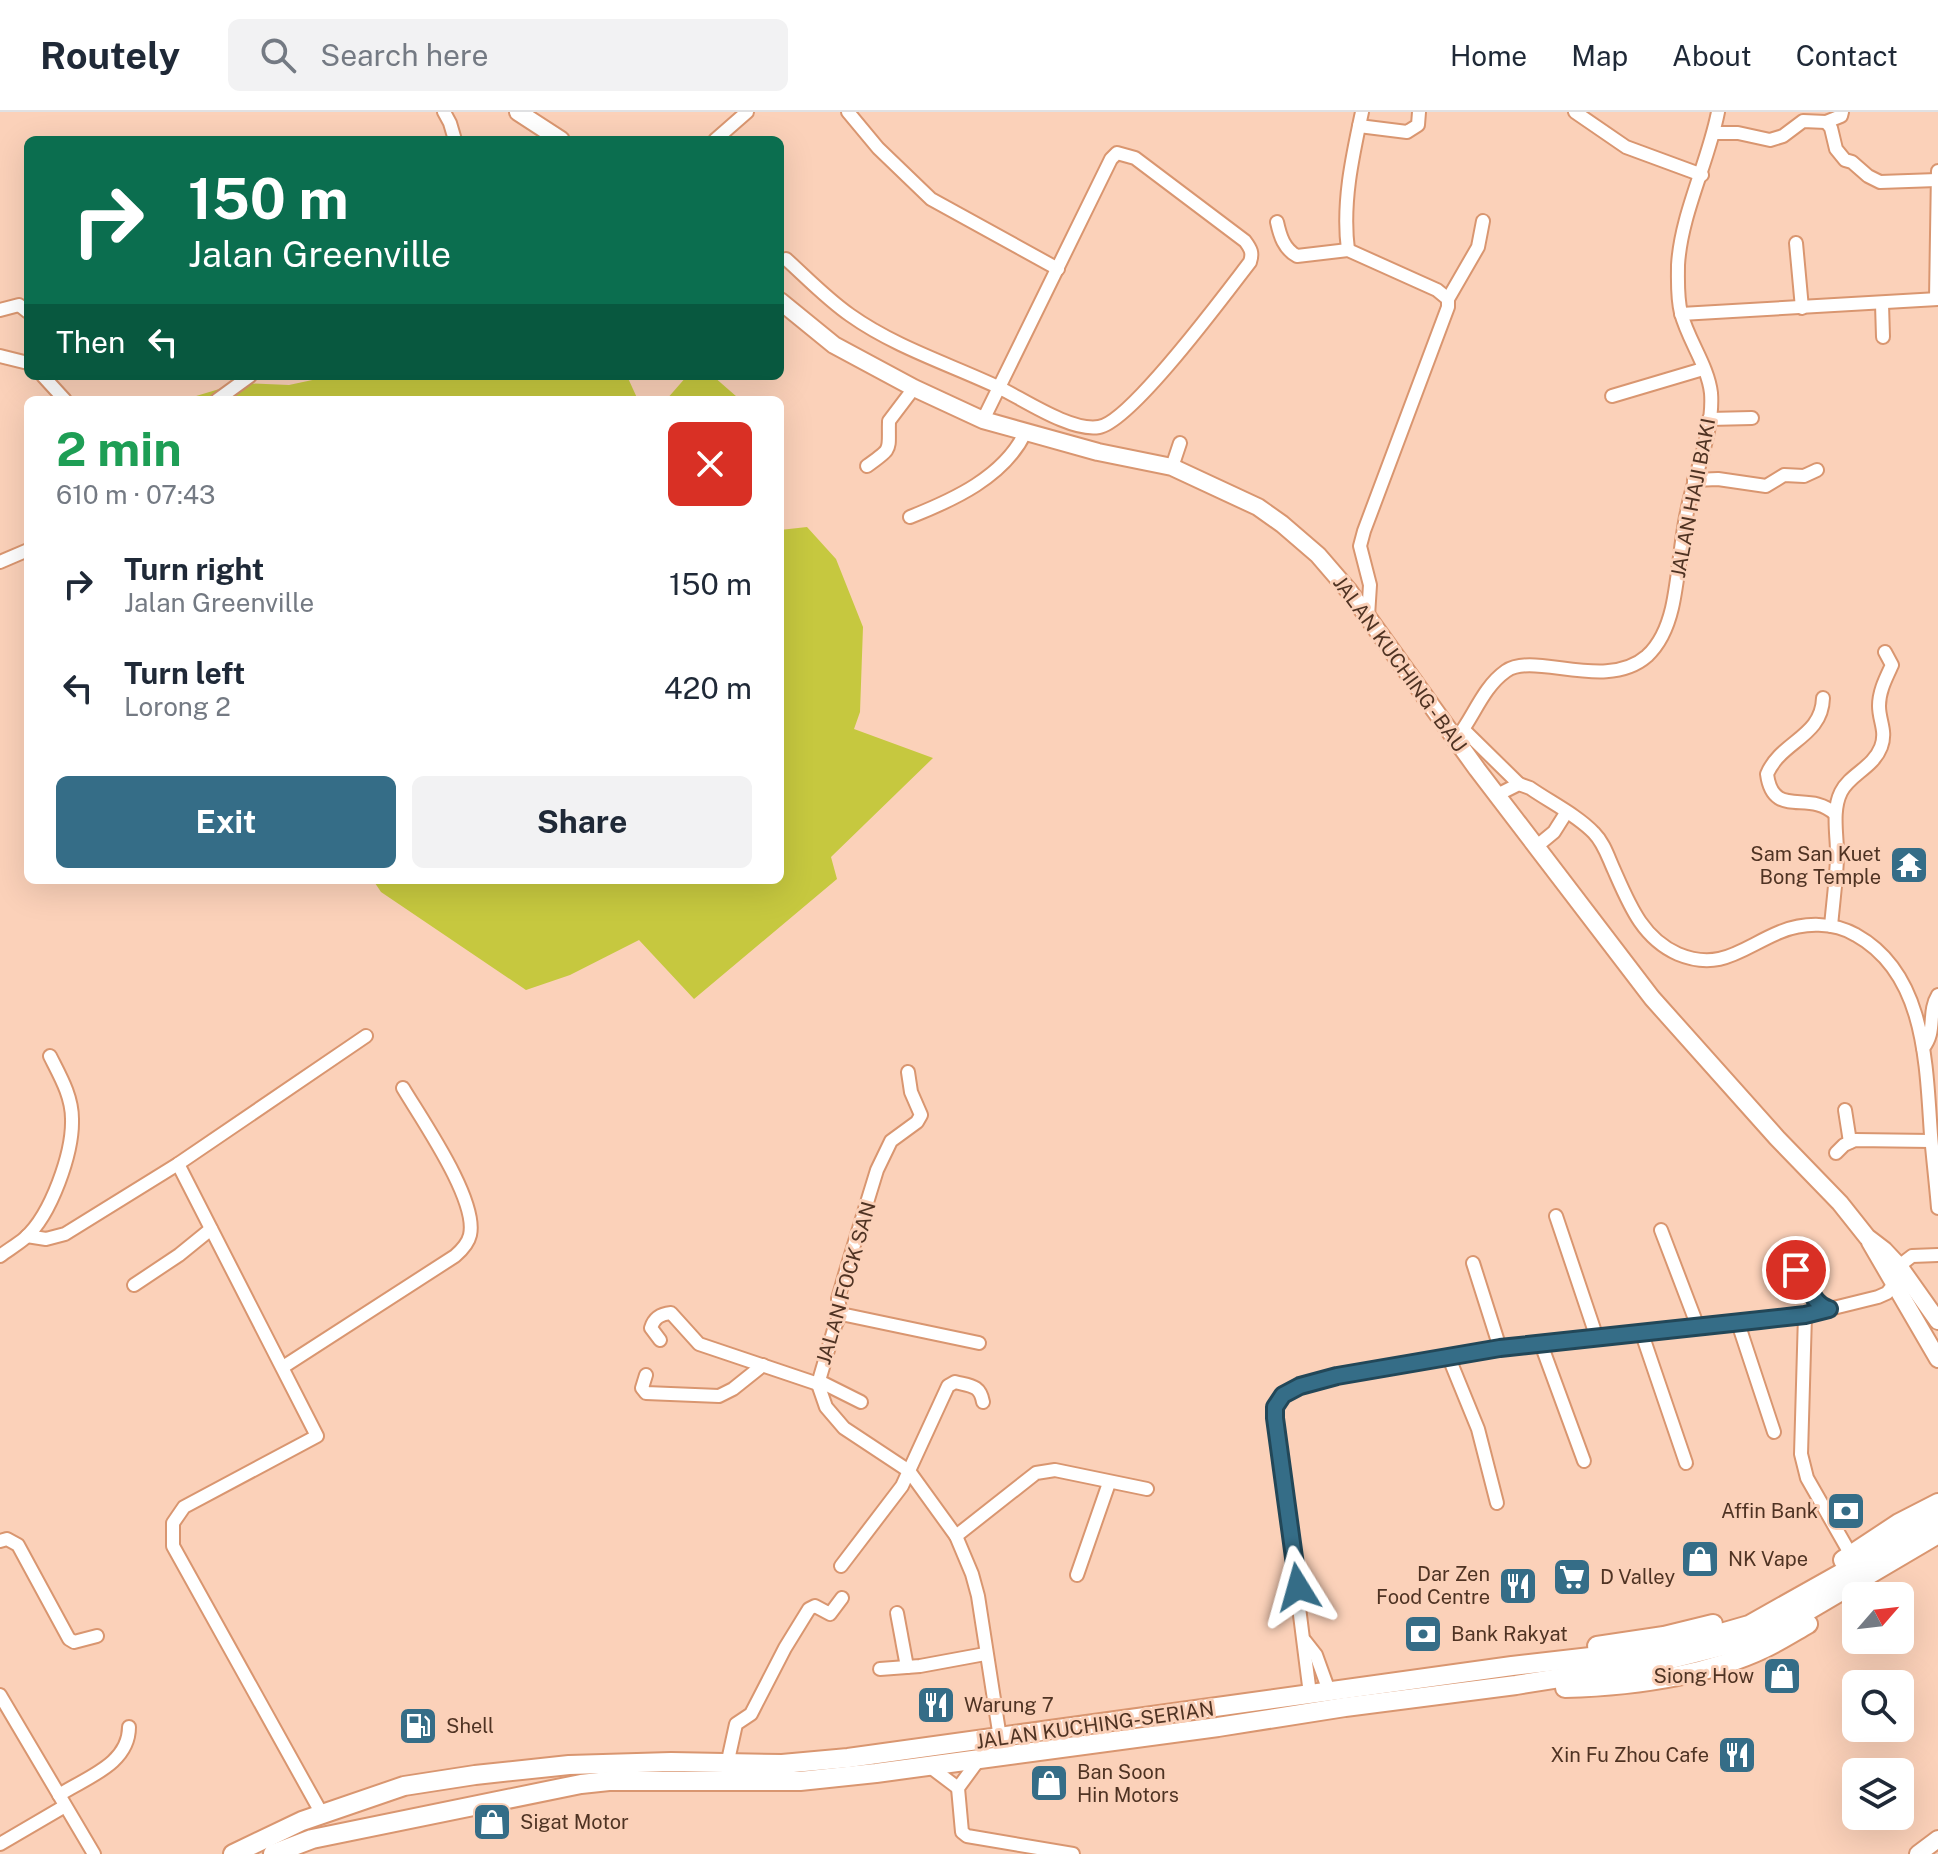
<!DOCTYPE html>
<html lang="en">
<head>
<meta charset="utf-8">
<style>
  :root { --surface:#fff; --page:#f2f2f3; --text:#1f2937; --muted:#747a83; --line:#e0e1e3; --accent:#356d87 }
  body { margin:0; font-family:"Public Sans",sans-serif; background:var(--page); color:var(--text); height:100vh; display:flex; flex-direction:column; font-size:30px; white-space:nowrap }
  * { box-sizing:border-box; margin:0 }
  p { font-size:26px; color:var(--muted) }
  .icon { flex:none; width:44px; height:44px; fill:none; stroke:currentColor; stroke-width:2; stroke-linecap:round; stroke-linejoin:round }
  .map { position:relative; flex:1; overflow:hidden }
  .sheet { position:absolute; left:24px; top:284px; width:760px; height:488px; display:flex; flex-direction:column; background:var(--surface); border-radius:12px; box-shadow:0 8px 32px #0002 }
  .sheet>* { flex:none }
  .top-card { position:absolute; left:24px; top:24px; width:760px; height:244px; border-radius:12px; box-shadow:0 8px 32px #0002; background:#0b6e4f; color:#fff; overflow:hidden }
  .needle { width:52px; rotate:62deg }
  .fabs { position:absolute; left:1842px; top:1470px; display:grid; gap:16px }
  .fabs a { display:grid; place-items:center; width:72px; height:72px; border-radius:12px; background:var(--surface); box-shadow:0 8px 32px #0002; font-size:40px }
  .pin { position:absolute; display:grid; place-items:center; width:68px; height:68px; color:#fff; margin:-34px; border:4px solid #fff; border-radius:50%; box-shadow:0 2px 8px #0007 }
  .me { position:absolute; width:88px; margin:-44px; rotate:352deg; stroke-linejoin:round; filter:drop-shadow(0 0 6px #0008) }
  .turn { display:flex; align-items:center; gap:28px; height:168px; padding:0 32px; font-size:36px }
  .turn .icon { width:104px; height:104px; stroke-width:2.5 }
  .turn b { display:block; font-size:56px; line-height:68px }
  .then { display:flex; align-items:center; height:76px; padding:0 32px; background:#0003; gap:16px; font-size:30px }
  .round { display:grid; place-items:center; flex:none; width:84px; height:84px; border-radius:12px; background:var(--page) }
  .head { display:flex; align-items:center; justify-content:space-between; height:136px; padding:0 32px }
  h1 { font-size:48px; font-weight:700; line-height:60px; color:#1e9e55 }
  .button { display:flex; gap:16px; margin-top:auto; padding:16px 32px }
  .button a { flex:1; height:92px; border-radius:12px; background:var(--accent); color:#fff; font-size:32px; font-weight:700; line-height:92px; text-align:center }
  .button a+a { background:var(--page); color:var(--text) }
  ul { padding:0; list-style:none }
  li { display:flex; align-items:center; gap:24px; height:104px; padding:0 32px }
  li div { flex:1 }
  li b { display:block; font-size:30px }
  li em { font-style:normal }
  header { display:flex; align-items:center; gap:48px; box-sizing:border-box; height:112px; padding:0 40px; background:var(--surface); border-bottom:2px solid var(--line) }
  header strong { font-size:38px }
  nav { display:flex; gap:44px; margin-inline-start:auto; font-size:28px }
  .search { width:560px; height:72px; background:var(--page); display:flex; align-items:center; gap:20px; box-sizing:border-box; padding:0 28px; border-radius:12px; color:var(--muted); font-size:30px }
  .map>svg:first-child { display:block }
  .green { fill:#c6c83f }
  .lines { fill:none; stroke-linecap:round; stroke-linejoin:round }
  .minor-casing { stroke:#d99670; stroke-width:16 }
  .major-casing { stroke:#d99670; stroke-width:20 }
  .highway-casing { stroke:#d99670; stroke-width:22 }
  .minor { stroke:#fff; stroke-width:12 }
  .major { stroke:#fff; stroke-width:16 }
  .highway { stroke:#fff; stroke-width:18 }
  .route-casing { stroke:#224758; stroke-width:20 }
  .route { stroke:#356d87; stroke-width:14 }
  .labels { text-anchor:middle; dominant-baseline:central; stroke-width:6; stroke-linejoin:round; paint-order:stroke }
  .street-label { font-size:20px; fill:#4f3323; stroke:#fbd1b9 }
  .poi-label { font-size:20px; fill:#4f3323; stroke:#fbd1b9; text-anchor:start }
</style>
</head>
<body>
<header>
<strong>Routely</strong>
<div class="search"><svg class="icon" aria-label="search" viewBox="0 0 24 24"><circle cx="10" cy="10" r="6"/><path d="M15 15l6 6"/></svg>Search here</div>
<nav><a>Home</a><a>Map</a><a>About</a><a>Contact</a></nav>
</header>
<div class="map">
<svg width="1938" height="1742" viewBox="0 0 1938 1742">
  <rect width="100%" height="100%" fill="#fbd1b9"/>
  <!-- green -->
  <g class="green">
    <polygon points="331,264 627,264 638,288 183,288 239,271 289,273"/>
    <polygon points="687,264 713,264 737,285 735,288 666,288"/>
    <polygon points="807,415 836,447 863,515 860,600 854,617 933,646 831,745 837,767 694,887 639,828 570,863 526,878 381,780 373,768 780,768 780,418"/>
  </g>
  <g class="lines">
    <!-- minor casing -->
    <g class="minor-casing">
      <g id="minor">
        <polyline points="444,0 450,11 455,28"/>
        <polyline points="848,0 878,36 931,87 1058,157"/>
        <polyline points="1575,0 1626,35 1702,63"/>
        <polyline points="1842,0 1841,4 1826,10 1831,16 1836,37 1845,48 1852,50 1868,64 1880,70 1937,68"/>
        <polyline points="1359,14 1407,20 1418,13 1419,0"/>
        <polyline points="1714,21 1738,21 1770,28 1783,24 1803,9 1826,10"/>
        <polyline points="715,28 747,0"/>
        <path d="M1277,110C1280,124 1284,137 1297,144L1348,138L1437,178L1448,187V195L1364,419L1360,434L1370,473L1368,504"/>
        <polyline points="1796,131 1802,196"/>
        <path d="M1348,138C1342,92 1352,46 1362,0"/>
        <path d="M786,147C807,166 827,187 850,203C895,235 949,252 998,275C1023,287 1071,320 1099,315C1131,310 1226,181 1250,150C1253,141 1251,137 1245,129L1135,46L1117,41L1111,47C1069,134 1026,221 983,308"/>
        <polyline points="1448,187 1478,135 1483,109"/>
        <polyline points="1936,187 1938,59"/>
        <polyline points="1882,192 1883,225"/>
        <polyline points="0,198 19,193 28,200"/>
        <polyline points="1681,202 1938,187"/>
        <polyline points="0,244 28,251"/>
        <polyline points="43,264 65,288"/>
        <polyline points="1612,284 1703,257"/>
        <polyline points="217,288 250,264"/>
        <polyline points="1709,307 1752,306"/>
        <path d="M867,354C894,335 888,339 889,309L914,276"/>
        <polyline points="1172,355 1180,331"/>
        <polyline points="1694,368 1718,367 1766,374 1784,363 1804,364 1817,358"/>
        <path d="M910,405C953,388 1004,365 1025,321"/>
        <polyline points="0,450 28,438"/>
        <path d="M1823,586C1822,625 1781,629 1767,662C1773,708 1809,677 1835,702"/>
        <polyline points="1464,618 1519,672"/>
        <path d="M1456,627C1474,605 1482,576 1506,559C1534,539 1606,580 1647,544C1660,532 1668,513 1672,496C1679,465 1680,432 1687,400C1694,362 1714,320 1711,281C1708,254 1688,228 1681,201C1677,185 1678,169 1678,153C1681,102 1708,51 1718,0"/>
        <path d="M1497,683L1519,672L1530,676C1550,690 1577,703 1594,721C1604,731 1608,745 1614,758C1629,792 1642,826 1678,842C1721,860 1743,835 1780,820C1804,810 1834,810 1856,823C1926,862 1926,953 1931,1023C1933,1047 1936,1071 1938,1096"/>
        <polyline points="1537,734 1554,720 1566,701"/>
        <path d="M1831,814C1833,792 1836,769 1837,747C1838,726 1831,700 1841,680C1850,662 1873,656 1881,635C1887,619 1879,609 1879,594C1879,579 1886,566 1892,553L1885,540"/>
        <path d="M1923,936C1937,919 1927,901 1938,883"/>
        <polyline points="908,960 911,980 921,1003 917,1010 891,1029 877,1058 846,1159 838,1187 841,1202 835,1214 818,1272 826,1295 844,1316 909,1359 956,1424 972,1462 978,1484 1000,1626"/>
        <polyline points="1845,998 1850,1030"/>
        <polyline points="1836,1041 1844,1033 1855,1028 1931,1029"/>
        <polyline points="178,1052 317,1324 184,1395 173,1411 173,1434 322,1702"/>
        <polyline points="1556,1104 1597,1226"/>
        <polyline points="1661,1118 1698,1215"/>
        <polyline points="27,1124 46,1127 65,1122 178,1052 366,924"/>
        <path d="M0,1144C8,1138 18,1132 25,1126C51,1103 73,1041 72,1007C72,984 60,964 50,944"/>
        <polyline points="1473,1151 1500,1236"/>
        <polyline points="1899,1154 1912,1144 1938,1143"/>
        <path d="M1796,1158C1811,1169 1809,1191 1829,1197"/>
        <polyline points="134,1173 179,1143 211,1117"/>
        <polyline points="841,1202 979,1231"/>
        <polyline points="1805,1203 1801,1342 1807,1366 1851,1443"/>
        <polyline points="1738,1211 1774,1320"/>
        <polyline points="1642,1222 1686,1351"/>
        <path d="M660,1228L651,1216C654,1206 660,1202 671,1201L699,1232L818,1272"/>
        <polyline points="1541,1232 1584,1349"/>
        <polyline points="1449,1246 1478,1317 1497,1391"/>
        <path d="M283,1255L455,1144C462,1138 468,1132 470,1123C478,1088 422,1008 403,976"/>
        <polyline points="646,1263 642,1276 646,1281 719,1284 733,1277 763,1253"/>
        <polyline points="819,1269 861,1290"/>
        <polyline points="956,1424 1036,1361 1055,1358 1147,1377"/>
        <polyline points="0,1429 7,1427 18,1433 69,1527 74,1530 97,1524"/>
        <path d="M841,1454L902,1374L948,1274L955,1270C971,1274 980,1273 983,1290"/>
        <polyline points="1077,1463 1109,1371"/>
        <polyline points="897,1501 907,1555"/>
        <polyline points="1305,1529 1316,1543 1329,1579"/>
        <polyline points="880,1557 920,1554 985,1542"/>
        <polyline points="1310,1582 1275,1306 1275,1295 1283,1283 1300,1274 1337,1264 1500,1236 1805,1203 1878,1185 1887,1181 1894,1172"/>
        <polyline points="0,1583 94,1742"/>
        <polyline points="980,1646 958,1676 962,1720 967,1724 1073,1742"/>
        <polyline points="727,1653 736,1612 751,1602 785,1536 809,1497 815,1494 830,1502 842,1486"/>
        <polyline points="929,1654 958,1676"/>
        <path d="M59,1683C87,1665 129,1652 129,1615"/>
        <polyline points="0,1732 65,1694"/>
      </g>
    </g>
    <!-- major casing -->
    <g class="major-casing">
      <g id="major">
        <polyline points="518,0 561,28"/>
        <polyline points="780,189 834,233 914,276 983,308 1098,340 1172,355 1258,395 1282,412 1318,443 1349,479 1477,657 1652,886 1777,1026 1840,1091 1867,1125 1884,1138 1899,1154 1938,1209"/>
        <polyline points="1870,1130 1938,1247"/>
        <polyline points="1918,1742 1938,1727"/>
      </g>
    </g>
    <!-- highway casing -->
    <g class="highway-casing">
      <g id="highway">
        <polyline points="1843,1448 1899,1411 1938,1391"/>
        <polyline points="1597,1534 1664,1524 1713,1512"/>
        <path d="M1565,1576C1631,1574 1704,1565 1765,1536C1780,1529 1794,1520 1808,1512"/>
        <polyline points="233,1742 302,1709 404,1674 475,1663 569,1653 671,1650 782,1652 848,1646 1512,1554 1669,1536 1749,1513 1938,1407"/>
        <polyline points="273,1742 312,1727 581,1672 609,1669 800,1669 876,1661 1218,1615 1345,1595 1516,1573 1655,1551 1731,1532 1792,1508 1938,1422"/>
      </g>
    </g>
    <!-- minor -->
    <use href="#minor" class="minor"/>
    <!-- major -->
    <use href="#major" class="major"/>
    <!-- highway -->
    <use href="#highway" class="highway"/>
  </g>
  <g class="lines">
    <!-- route casing -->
    <g class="route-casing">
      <path id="route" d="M1298,1475L1275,1306V1295L1283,1283L1300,1274L1337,1264L1500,1236L1760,1208L1805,1203L1829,1197C1809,1191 1811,1169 1796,1158"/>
    </g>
    <!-- route -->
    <use href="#route" class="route"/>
  </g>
  <!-- icons -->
  <defs>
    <g id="temple-square" transform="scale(2)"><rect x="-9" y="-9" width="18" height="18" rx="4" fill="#356d87" stroke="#fbd1b9"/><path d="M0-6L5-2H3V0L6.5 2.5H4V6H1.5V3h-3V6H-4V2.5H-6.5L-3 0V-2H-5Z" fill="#fff"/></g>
    <g id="bank-square" transform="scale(2)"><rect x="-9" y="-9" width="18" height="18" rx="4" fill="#356d87" stroke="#fbd1b9"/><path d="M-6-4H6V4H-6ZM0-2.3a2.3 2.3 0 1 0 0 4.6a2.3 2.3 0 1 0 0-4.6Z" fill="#fff"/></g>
    <g id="shop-square" transform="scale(2)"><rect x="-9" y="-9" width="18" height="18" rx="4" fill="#356d87" stroke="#fbd1b9"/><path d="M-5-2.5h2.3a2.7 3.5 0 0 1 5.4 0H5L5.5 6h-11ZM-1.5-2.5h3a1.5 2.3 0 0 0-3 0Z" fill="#fff"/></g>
    <g id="supermarket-square" transform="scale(2)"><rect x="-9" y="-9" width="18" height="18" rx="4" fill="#356d87" stroke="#fbd1b9"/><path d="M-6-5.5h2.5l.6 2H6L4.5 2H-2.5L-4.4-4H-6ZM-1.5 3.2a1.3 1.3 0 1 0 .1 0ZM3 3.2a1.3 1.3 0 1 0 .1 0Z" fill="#fff"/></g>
    <g id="restaurant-square" transform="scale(2)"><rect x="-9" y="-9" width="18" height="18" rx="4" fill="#356d87" stroke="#fbd1b9"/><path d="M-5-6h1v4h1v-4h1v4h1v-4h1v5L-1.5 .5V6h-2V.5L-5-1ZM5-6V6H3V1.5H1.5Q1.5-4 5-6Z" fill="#fff"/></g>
    <g id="fuel-square" transform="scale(2)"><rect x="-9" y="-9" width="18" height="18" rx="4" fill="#356d87" stroke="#fbd1b9"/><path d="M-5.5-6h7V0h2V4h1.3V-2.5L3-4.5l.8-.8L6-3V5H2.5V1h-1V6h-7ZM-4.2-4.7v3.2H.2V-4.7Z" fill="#fff"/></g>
  </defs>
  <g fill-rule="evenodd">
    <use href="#temple-square" x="1909" y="753"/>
    <use href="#bank-square" x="1846" y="1399"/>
    <use href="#shop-square" x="1700" y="1447"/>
    <use href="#supermarket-square" x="1572" y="1465"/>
    <use href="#restaurant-square" x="1518" y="1474"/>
    <use href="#bank-square" x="1423" y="1522"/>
    <use href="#shop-square" x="1782" y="1564"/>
    <use href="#restaurant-square" x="936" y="1593"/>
    <use href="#fuel-square" x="418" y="1614"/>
    <use href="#restaurant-square" x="1737" y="1643"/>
    <use href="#shop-square" x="1049" y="1671"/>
    <use href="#shop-square" x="492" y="1710"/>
  </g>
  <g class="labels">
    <!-- street labels -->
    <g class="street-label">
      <text transform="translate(1693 386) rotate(-79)">JALAN HAJI BAKI</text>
      <text transform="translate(1400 552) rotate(54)">JALAN KUCHING - BAU</text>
      <text transform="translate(846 1171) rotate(-74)">JALAN FOCK SAN</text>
      <text transform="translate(1095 1613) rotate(-8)">JALAN KUCHING-SERIAN</text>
    </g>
    <!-- poi labels -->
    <g class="poi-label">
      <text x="1881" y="742" text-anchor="end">Sam San Kuet<tspan x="1881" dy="23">Bong Temple</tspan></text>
      <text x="1818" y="1399" text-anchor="end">Affin Bank</text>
      <text x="1728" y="1447">NK Vape</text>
      <text x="1490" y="1462" text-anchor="end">Dar Zen<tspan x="1490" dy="23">Food Centre</tspan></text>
      <text x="1600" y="1465">D Valley</text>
      <text x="1451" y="1522">Bank Rakyat</text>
      <text x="1754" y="1564" text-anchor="end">Siong How</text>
      <text x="964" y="1593">Warung 7</text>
      <text x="446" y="1614">Shell</text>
      <text x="1709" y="1643" text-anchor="end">Xin Fu Zhou Cafe</text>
      <text x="1077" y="1660">Ban Soon<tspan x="1077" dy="23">Hin Motors</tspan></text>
      <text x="520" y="1710">Sigat Motor</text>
    </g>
  </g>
</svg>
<div class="fabs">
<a><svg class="needle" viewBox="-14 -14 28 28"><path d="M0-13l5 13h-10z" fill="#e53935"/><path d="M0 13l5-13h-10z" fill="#747a83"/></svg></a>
<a><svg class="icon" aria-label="search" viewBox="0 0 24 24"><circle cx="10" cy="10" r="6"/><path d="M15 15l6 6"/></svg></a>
<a><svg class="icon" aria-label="layers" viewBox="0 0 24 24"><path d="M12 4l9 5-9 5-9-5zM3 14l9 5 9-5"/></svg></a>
</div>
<div class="pin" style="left:1796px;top:1158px;background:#d93025"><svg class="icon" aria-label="arrive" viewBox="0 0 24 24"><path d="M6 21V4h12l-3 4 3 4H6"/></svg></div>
<svg class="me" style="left:1298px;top:1475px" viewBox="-20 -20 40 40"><path d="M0-17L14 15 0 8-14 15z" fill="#356d87" stroke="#fff" stroke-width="4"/></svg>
<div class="top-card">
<div class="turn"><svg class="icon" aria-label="right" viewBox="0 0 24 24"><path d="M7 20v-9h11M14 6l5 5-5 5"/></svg><div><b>150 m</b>Jalan Greenville</div></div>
<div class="then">Then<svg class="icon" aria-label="left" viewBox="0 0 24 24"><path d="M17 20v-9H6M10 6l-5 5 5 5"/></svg></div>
</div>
<section class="sheet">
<div class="head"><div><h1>2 min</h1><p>610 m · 07:43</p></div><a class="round" style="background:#d93025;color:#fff"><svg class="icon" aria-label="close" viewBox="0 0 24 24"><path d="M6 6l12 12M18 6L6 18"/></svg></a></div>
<ul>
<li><svg class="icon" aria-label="right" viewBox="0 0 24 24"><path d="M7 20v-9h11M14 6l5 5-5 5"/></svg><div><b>Turn right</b><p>Jalan Greenville</p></div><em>150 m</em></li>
<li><svg class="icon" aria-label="left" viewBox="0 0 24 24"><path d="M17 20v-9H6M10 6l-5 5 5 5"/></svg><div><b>Turn left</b><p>Lorong 2</p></div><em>420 m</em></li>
</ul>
<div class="button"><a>Exit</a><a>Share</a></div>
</section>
</div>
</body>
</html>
